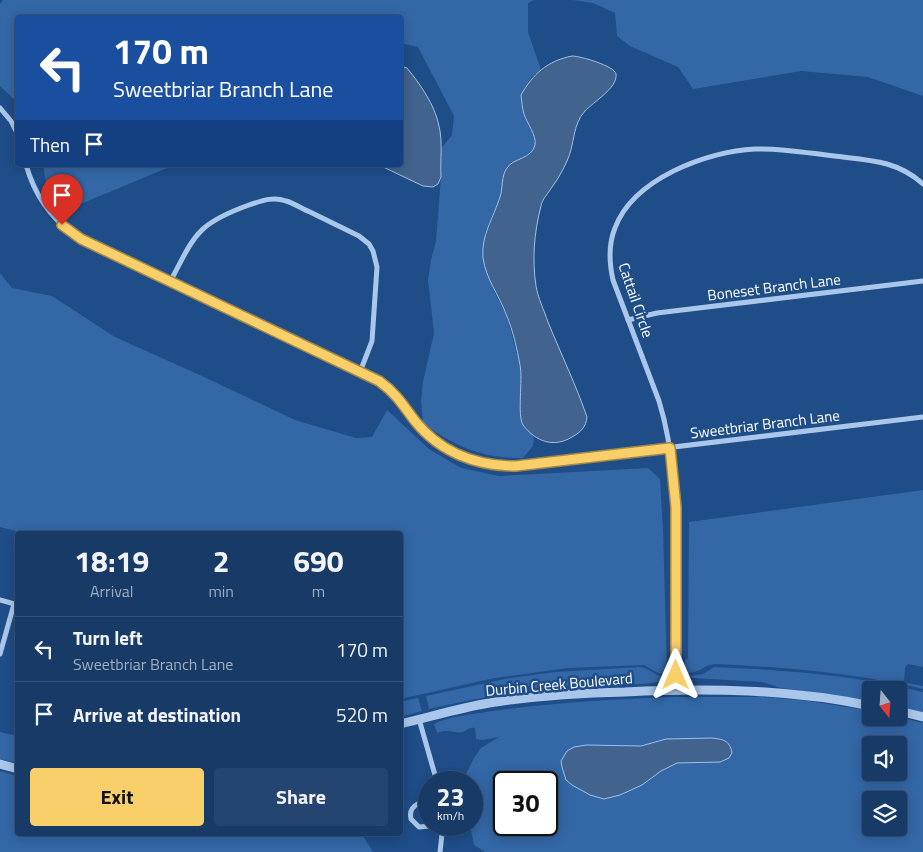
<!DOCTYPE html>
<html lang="en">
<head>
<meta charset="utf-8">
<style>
  :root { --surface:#173a66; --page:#24456f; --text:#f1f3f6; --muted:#9eadbf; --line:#36547a; --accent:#f9cf6a }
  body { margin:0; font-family:"Titillium Web",sans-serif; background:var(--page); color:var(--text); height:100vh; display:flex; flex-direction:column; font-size:19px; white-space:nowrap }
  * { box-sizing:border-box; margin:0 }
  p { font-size:16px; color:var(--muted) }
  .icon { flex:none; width:28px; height:28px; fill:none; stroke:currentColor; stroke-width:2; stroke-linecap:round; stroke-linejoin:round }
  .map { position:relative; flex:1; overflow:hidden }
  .drawer { position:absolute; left:15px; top:531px; width:388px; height:305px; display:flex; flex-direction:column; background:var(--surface); border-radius:5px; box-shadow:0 2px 12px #0003,0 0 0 1px var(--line) }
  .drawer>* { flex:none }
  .top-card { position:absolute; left:15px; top:15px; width:388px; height:152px; border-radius:5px; box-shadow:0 2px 12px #0003,0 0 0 1px var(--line); background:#1a4fa0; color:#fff; overflow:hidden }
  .needle { width:32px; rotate:163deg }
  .tools { position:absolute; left:862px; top:681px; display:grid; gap:10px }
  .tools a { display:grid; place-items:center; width:45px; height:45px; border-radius:5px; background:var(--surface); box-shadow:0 2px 12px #0003,0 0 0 1px var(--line); font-size:25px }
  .speed { position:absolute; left:418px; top:771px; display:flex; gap:10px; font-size:25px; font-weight:700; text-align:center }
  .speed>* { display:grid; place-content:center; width:65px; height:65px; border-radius:50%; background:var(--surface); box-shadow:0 2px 12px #0003,0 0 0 1px var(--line); line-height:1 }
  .speed small { font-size:12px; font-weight:400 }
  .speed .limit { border:2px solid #111; border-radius:8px; background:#fff; color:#111 }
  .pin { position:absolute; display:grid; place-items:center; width:42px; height:42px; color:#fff; margin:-51px -21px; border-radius:50% 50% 50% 0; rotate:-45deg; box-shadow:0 0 5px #0007 }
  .pin .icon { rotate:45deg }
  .me { position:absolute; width:55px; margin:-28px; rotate:0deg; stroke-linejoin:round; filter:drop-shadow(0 0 4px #0008) }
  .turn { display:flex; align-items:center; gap:18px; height:105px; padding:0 15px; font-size:22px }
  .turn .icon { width:65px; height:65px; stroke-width:2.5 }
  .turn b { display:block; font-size:35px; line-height:42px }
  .then { display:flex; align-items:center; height:48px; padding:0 15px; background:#0003; gap:10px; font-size:19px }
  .eta { display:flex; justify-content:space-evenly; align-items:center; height:85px; text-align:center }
  .eta b { font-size:30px; font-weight:700; line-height:35px }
  .button { display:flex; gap:10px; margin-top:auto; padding:10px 15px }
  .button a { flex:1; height:58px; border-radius:5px; background:var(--accent); color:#111; font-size:20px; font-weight:700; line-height:58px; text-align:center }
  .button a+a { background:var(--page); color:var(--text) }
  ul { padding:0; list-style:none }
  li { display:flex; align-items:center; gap:15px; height:65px; padding:0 15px; border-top:1px solid var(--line) }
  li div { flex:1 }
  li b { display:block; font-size:19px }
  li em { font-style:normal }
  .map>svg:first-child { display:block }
  .green { fill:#3367a6; fill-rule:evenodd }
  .water { fill:#42638e; stroke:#9dc2ec }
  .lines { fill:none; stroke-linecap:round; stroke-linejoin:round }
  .minor { stroke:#aac7eb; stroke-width:5 }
  .tertiary { stroke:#aac7eb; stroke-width:9 }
  .route-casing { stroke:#a28745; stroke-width:12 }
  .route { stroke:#f9cf6a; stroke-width:9 }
  .labels { text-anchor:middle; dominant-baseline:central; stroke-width:5; stroke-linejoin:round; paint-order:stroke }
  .street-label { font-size:15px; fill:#fff; stroke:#1f4d88 }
</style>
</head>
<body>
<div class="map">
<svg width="923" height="852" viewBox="0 0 923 852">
  <rect width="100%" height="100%" fill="#1f4d88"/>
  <!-- green -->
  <g class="green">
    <path d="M3,0H534L528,3V32L541,70L532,77L521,95L525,116L536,141L535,148L529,154L511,163L506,169L501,195L485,233L486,270L494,291L506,314L519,361L522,384L520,415L524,426L534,435L533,446L523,458C480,458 458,447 423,424L421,401L423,382L434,333L428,280L431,260L436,241L441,177V149L452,135L454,116L418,47L400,43V18H18L17,102L0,86V4Z"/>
    <polygon points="573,0 923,0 923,96 868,77 801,71 693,89 678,67 630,46 617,36 615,13 593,3"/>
    <polygon points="43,165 174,165 76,206 55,202 46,183"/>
    <polygon points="0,273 12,288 52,296 115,337 202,376 295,420 356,438 372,437 387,410 429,449 461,468 499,476 648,468 660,479 663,529 667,671 664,674 658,673 644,665 568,668 495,678 400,699 400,534 28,534 0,527"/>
    <path d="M923,490V667L908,664L905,668L904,682L923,686V689C855,673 785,667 716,664C703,665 701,673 686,673L684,669L685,660L688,658L689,522Z"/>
    <path d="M640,667C653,669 654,678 670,676C660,687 623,684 607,684C547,686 488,695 429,709L426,696L505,679L555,672Z"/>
    <path d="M714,667C784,670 855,675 923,692V713L899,707V690H871V701L781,688L762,682L693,678L689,676L703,674Z"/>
    <path d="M674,697H763L809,701L871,711V718L899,717L923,723V852H485L474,845L470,825H471V782H462L474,758L481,748L499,737L482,740L476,739L475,728C469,727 468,730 463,732C454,734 450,728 437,733L434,724C449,716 470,715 486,712C548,703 611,699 674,697ZM871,745H899V772H871ZM504,782H546V825H504ZM871,800H899V828H871Z"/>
    <polygon points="418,698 422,711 400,717 400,702"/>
    <polygon points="0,732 17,736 17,763 0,759"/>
    <polygon points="0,771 17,776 18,834 362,834 373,852 0,852"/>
  </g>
  <!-- water -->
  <g class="water">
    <path d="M572,56C580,56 615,66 616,74C618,88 593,102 585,111C572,125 575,144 567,161C563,170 558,179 552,187C548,194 542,199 541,206C534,233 532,259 536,286C538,298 544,310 548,322C561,354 576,385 587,417C586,427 581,432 572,437C554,448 536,442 523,425C517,415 523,380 520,365C517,349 513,330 506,314C499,295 486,279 483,258C481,235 493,219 500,197C503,189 501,176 507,168C513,158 532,159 535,145C537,136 527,123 524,114C522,108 522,102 521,95C533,74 547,61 572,56Z"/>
    <path d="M400,66L407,68C420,84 435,105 439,126C443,142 440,160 441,177L438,184L433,187L423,186L379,165H400Z"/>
    <path d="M711,738C722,739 730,740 732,753L729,758L720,762L677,763L661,771L642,785L620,795L604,799L590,795L572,785L566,780L562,767L561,761L567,751L574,747L586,745L641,746L666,739Z"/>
  </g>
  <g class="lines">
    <!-- minor -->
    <g class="minor">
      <polyline points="0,108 11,121 18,135"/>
      <path d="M26,165C35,195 49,216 74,235L379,381C396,393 403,405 415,421C440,452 476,467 516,466L923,417"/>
      <path d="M170,282C195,235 196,224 249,205C261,201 273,196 286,201C294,203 302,209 310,212C326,220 343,228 359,236L369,244L373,251L377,267L372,341L360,372"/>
      <polyline points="628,320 657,313 923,281"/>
      <polyline points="0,600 18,605"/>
      <polyline points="0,654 14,604"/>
      <path d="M677,689C676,647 676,605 676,563C676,509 675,453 659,401L613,280C609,262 608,245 615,228C633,179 707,151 755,149C781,148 808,153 834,156C867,160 897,160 923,184"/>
      <polyline points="419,719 437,782"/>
      <path d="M429,801C418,802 408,807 411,819L419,827L443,825"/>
      <polyline points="440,852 443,825"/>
    </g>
    <!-- tertiary -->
    <g class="tertiary">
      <polyline points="899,711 923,717"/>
      <path d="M400,724C430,717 459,708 489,703C534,696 580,693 625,692C708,688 790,689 871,706"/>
      <polyline points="0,764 18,769"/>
    </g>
  </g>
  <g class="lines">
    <!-- route casing -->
    <g class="route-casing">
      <path id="route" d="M62,225L81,239L379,381C396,393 403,405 415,421C440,452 476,466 516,466L670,448L676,507V675"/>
    </g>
    <!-- route -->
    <use href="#route" class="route"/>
  </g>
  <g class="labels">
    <!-- street labels -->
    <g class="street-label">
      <text transform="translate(774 287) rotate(-7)">Boneset Branch Lane</text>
      <text transform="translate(636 300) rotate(71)">Cattail Circle</text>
      <text transform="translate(765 424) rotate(-7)">Sweetbriar Branch Lane</text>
      <text transform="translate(559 684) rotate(-5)">Durbin Creek Boulevard</text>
    </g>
  </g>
</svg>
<div class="tools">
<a><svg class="needle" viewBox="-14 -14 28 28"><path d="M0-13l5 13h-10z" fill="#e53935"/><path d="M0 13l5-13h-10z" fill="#9eadbf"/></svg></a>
<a><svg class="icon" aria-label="sound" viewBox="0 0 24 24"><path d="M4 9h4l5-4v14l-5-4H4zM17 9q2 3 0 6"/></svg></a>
<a><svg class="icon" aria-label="layers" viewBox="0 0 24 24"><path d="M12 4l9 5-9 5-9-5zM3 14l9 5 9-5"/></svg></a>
</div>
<div class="speed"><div>23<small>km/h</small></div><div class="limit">30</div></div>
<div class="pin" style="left:62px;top:225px;background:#d93025"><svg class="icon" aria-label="arrive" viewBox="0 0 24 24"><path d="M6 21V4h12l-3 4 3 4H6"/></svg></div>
<svg class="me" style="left:676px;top:675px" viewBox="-20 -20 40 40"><path d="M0-17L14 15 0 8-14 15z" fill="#f9cf6a" stroke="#fff" stroke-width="4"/></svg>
<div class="top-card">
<div class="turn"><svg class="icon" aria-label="left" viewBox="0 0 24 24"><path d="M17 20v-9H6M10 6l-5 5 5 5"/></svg><div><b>170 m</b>Sweetbriar Branch Lane</div></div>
<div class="then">Then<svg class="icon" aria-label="arrive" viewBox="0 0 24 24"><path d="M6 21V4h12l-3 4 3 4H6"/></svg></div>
</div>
<section class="drawer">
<div class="eta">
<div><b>18:19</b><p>Arrival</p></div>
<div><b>2</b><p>min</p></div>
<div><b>690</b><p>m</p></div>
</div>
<ul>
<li><svg class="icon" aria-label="left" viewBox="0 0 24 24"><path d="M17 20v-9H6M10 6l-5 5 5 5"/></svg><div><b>Turn left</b><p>Sweetbriar Branch Lane</p></div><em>170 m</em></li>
<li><svg class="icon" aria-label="arrive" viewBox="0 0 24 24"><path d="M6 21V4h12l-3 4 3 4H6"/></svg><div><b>Arrive at destination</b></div><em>520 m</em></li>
</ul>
<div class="button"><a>Exit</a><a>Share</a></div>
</section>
</div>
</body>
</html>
